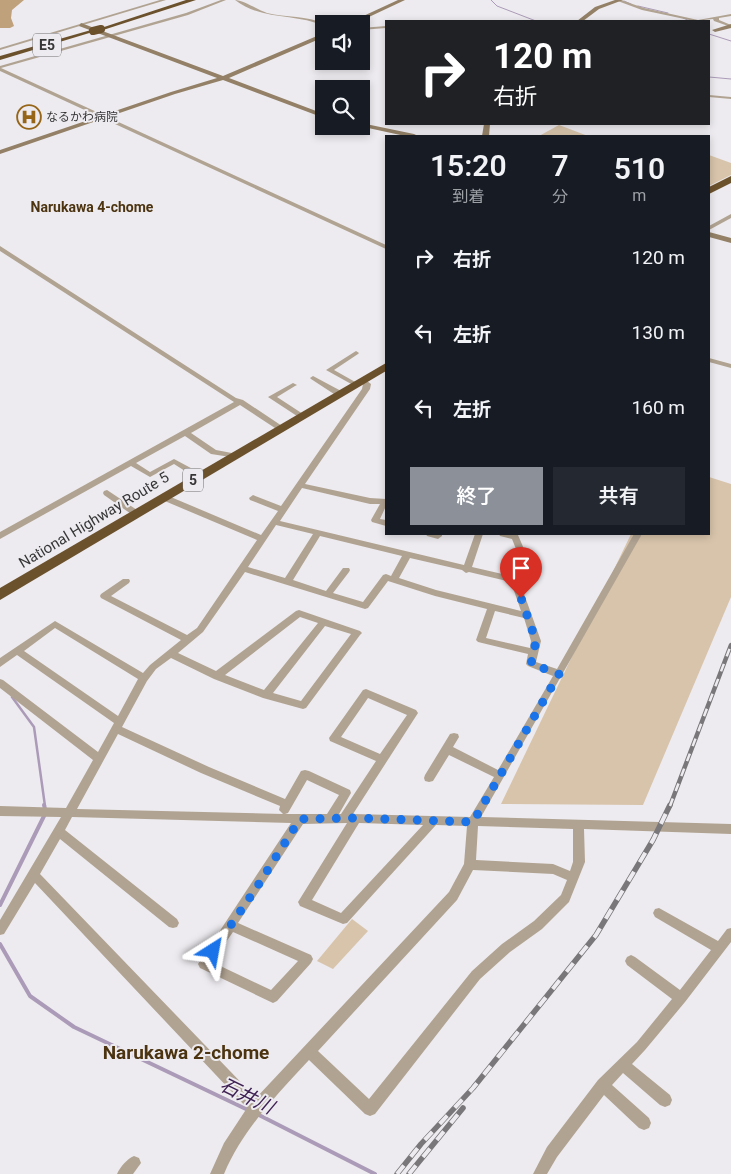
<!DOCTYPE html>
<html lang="ja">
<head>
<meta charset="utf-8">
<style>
  :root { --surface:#171b24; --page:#242831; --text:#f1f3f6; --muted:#9ea1a6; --accent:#8c9099 }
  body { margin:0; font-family:Roboto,"Noto Sans JP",sans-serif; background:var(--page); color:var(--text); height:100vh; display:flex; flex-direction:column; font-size:19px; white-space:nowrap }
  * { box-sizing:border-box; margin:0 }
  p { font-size:16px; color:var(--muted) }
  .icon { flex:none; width:28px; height:28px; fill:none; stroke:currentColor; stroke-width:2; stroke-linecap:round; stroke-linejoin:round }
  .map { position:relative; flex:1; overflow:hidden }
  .details { position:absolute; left:385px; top:135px; width:325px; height:400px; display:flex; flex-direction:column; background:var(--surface); border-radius:0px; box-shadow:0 2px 8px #0003 }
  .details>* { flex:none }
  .banner { position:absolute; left:385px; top:20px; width:325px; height:105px; border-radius:0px; box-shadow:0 2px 8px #0003; background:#202124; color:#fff; overflow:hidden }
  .controls { position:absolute; left:315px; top:15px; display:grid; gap:10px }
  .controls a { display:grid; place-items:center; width:55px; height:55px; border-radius:0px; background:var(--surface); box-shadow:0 2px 8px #0003; font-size:25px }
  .pin { position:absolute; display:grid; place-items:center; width:42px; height:42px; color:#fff; margin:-51px -21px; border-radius:50% 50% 50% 0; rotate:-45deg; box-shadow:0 0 5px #0007 }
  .pin .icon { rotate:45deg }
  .me { position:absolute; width:55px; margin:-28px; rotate:34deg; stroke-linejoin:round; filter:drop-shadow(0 0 4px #0008) }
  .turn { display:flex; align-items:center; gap:18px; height:105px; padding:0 25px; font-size:22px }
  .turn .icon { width:65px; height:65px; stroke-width:2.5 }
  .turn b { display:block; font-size:35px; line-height:42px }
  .eta { display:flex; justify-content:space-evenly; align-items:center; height:85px; text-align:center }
  .eta b { font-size:30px; font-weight:600; line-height:35px }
  .button { display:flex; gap:10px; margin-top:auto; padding:10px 25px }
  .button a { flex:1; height:58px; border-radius:0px; background:var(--accent); color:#fff; font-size:20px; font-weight:600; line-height:58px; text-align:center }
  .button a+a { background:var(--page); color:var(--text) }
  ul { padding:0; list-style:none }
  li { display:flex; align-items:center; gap:15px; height:75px; padding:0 25px }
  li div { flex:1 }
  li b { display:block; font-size:19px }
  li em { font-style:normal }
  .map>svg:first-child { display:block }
  .green { fill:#d8c4ab }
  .forest { fill:#bfa17b }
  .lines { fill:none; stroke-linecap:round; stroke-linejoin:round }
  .stream-far2 { stroke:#ab9bb8; stroke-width:1 }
  .stream-far1 { stroke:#ab9bb8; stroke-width:2.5 }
  .stream { stroke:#ab9bb8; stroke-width:4 }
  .street { fill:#b1a392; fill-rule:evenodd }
  .secondary { fill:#938067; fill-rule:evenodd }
  .highway { fill:#6c512d; fill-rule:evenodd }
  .rail-far1-casing { stroke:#797779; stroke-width:4.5 }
  .rail-casing { stroke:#797779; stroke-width:5.5 }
  .rail-far1 { stroke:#edebef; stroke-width:2.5; stroke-dasharray:8; stroke-linecap:butt }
  .rail { stroke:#edebef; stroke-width:4; stroke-dasharray:11; stroke-linecap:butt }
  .highway-bridge { stroke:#6c512d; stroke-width:8 }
  .route { stroke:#1a73e8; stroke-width:9; stroke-dasharray:0 16.2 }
  .labels { text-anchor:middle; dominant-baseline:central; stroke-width:4; stroke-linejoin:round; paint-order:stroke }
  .far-poi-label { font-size:12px; fill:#373637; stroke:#edebef; text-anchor:start }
  .shield { fill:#edebef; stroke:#6e6c6e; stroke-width:1 }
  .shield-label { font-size:14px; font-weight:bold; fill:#373637 }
  .far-neighbourhood-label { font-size:14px; font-weight:bold; fill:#4c3411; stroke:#edebef }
  .street-label { font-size:15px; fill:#373637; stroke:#edebef }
  .near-neighbourhood-label { font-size:19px; font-weight:bold; fill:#4c3411; stroke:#edebef }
  .near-water-label { font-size:19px; font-style:italic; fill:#3d1f52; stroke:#edebef }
</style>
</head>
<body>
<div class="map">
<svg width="731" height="1174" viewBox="0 0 731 1174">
  <rect width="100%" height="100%" fill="#edebef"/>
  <!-- green -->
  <g class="green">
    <polygon points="559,125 588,136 539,136"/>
    <polygon points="709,155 731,163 731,175 709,186"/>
    <polygon points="709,477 731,484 731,597 643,805 501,804 631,534 709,534"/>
    <polygon points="352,919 368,931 333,969 317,961"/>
  </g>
  <!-- forest -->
  <polygon class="forest" points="0,0 24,0 12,10 11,18 14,26 10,28 0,28"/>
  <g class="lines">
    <!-- stream-far2 -->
    <g class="stream-far2">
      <polyline points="491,0 497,6 536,21"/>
      <polyline points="624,1 631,4"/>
      <polyline points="638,6 668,13"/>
      <polyline points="683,18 690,21"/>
      <polyline points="709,34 731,41"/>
      <polyline points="709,77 731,79"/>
    </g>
    <!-- stream-far1 -->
    <polyline class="stream-far1" points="12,697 34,727 45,806"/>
    <!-- stream -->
    <g class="stream">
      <polyline points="44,805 45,809"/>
      <polyline points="0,905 45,814"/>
      <polyline points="0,944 30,996 74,1027 248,1110"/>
      <polyline points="257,1114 375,1174"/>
    </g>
    <!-- street -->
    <g class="street">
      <polygon points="160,0 166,0 0,50 0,48"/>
      <polygon points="221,0 226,0 188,15 1,68 386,245 386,249 0,71 0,66 186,13"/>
      <path d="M235,0C243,0 258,10 267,13C286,18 307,15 325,24L324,26C295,13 262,21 235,0Z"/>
      <polygon points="615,0 621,0 644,8 698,20 731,14 731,16 719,18 719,20 731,25 731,27 714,21 713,19 694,21 642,10"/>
      <polygon points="386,26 386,28 361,30 361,28"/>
      <polygon points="709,95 731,97 731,99 709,97"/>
      <polygon points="731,214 731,218 709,230 709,226"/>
      <polygon points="0,246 236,398 243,400 285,428 281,430 278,430 240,405 191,433 216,450 237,454 238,456 237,458 211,454 185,436 136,463 150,472 174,459 202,474 203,476 202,478 196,478 174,464 150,477 131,466 0,539 0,532 234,402 0,251"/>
      <polygon points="356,351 359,353 358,354 334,370 357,383 357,385 353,385 326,370"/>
      <polygon points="709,358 731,364 731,368 709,362"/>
      <polygon points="313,376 343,392 344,394 343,396 337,396 311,379 310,378"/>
      <path d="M363,378L371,384L370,389L305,484L370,498L386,499V506L380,519L386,520V526L372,522L371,520L380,504H370L302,488L280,521L464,565L475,534H483L472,567L511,576L516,549L512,539L500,536L499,534L518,535L524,549L519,580L541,641L536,662L557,669L634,534H642L481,817L731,824V834L584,829L585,862L569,902L542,929L510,952L480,979L375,1114L370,1116L365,1114L309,1060C276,1096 243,1129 224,1174H210L224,1143L247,1108L35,883L4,934L0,935V920L61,817L0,816V806L66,808L93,760L0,688V679L3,680L98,752L114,723L17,655L0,667V658L55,621L143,673L150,665L181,640L101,598L100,596L101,594L123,579H129L130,581L129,583L111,596L187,635L197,628L257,540L160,499L159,497L160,495H166L261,535L278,511L250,500L249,498L253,495L281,506L362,389L363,384L360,380ZM276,525L313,534L285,578L248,567ZM320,536L402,556L391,576L386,574L383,575L363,602L333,593L349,572L350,570L349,568H343L326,591L293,580ZM410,558L462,570L466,573L469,572L511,582L521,611L436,590L399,578ZM245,572L365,609L368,608L388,581L435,596L487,609L476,640L478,642L528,654L526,664L528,666L553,676L498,770L453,747L459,737L458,734L454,733L450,734L425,775L424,778L425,781L429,782L433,781L449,755L494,777L470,817L353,814L418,713L416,710L366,689L363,690L329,738L330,741L376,761L341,814H339L351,793L350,790L309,771L305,770L301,771L285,799L209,767L122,727L147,681L156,669L171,658L214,679L263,698L303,709L306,708L360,635L362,633L360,631L299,610L296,611L216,671L178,653L203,632ZM495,611L524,618L531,641L530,648L486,638ZM300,617L318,623L264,690L225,675ZM325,626L351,634L301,701L273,693ZM55,628L138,679L118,716L24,651ZM368,698L407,715L380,754L341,737ZM118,734L201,773L280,806L279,810L283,814L77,809ZM307,780L339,795L327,814H285L288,813ZM72,817L291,823L198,964L200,968L273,1003L277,1001L311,963L313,959L311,955L238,923L303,824L347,823L298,902L300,906L343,924L347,923L436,825L467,826L464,864L449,892L256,1098L40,874L60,839L169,927L173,928L177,927L179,923L177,919L65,830ZM359,823L423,825L341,913L312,900ZM478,826L573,829V862L570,871L553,864L476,860ZM473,870L553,874L567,880L561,895L534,921L502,944L472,971L369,1099L318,1051L457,900ZM233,932L298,961L271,990L212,962Z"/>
      <polygon points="293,383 297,385 295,386 277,397 303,414 304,416 300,418 268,397"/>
      <polygon points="107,490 140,512 141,514 140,516 134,516 104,495 103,493 104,491"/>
      <polygon points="426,534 442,534 442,536 438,539 427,536"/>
      <polygon points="659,908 718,941 727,929 731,928 731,942 685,1002 645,1050 632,1064 670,1095 672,1100 670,1105 665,1107 660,1105 623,1073 612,1085 649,1118 651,1123 649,1128 644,1130 639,1128 604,1095 557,1157 547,1174 533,1174 547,1147 598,1080 637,1042 672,999 627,965 625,961 627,957 631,955 635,957 680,990 711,950 655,917 653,913 655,909"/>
      <path d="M134,1156L139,1158L141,1163L133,1174H117C120,1167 127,1159 134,1156Z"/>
    </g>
    <!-- secondary -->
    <g class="secondary">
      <polygon points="398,0 405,0 354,24 346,24"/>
      <polygon points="615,0 623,0 599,9 583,21 577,21 595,7"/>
      <polygon points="81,23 223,76 324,33 324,37 229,78 324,114 324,118 223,80 175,94 0,154 0,150 171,92 217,78 79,26"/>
      <polygon points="731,24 731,28 715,32 712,30"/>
      <polygon points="361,123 414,134 418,136 405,136 359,126 361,126"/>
      <polygon points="484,124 490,124 489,136 482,136"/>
      <polygon points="709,232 731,238 731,243 709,237"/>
    </g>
    <!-- highway -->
    <g class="highway">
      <polygon points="186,0 196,0 103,30 98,29"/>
      <polygon points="91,30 96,31 0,60 0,56"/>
      <polygon points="731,176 731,183 709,194 709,187"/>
      <polygon points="386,363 386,371 0,600 0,588"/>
    </g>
    <!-- rail-far1 casing -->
    <g class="rail-far1-casing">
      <polyline id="rail-far1" points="670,806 731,645"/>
    </g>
    <!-- rail casing -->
    <g class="rail-casing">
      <g id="rail">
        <polyline points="397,1174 421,1144 473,1088 596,935 653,840 670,805"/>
        <polyline points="409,1174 463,1108"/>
      </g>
    </g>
    <!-- rail-far1 -->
    <use href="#rail-far1" class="rail-far1"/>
    <!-- rail -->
    <use href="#rail" class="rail"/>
    <!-- highway-bridge -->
    <polyline class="highway-bridge" points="93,31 101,29"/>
  </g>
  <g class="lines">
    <!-- route -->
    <polyline class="route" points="213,951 255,890 300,819 356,818 473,822 559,674 531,664 536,641 521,598"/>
  </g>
  <!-- icons -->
  <defs>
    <g id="hospital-ring" transform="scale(1.25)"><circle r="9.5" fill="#edebef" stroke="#966517" stroke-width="1.5"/><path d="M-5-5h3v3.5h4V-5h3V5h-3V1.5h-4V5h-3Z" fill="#966517"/></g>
  </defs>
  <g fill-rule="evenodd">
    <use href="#hospital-ring" x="29" y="117"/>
  </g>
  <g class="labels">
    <!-- far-poi labels -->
    <g class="far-poi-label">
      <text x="46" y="117">なるかわ病院</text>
    </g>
    <!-- shield labels -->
    <g class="shield">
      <rect x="33" y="33.5" width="28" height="23" rx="4"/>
      <rect x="183" y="468.5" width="20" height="23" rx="4"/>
    </g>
    <g class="shield-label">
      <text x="47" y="45">E5</text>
      <text x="193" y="480">5</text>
    </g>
    <!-- far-neighbourhood labels -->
    <g class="far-neighbourhood-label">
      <text x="92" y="207">Narukawa 4-chome</text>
    </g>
    <!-- street labels -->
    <g class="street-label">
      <text transform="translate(94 520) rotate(-31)">National Highway Route 5</text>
    </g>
    <!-- near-neighbourhood labels -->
    <g class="near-neighbourhood-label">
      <text x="186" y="1052">Narukawa 2-chome</text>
    </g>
    <!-- near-water labels -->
    <g class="near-water-label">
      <text transform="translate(247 1096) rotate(26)">石井川</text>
    </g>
  </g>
</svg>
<div class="controls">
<a><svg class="icon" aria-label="sound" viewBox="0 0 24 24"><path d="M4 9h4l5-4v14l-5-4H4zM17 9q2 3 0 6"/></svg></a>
<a><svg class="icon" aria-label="search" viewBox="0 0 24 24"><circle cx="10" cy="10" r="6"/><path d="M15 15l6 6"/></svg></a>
</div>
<div class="pin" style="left:521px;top:598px;background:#d93025"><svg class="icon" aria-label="arrive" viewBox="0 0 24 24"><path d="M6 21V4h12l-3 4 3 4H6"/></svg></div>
<svg class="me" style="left:213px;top:951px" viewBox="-20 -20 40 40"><path d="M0-17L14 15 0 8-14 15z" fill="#1a73e8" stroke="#fff" stroke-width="4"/></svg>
<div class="banner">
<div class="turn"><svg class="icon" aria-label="right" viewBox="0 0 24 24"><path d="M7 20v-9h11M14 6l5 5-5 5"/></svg><div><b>120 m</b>右折</div></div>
</div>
<section class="details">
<div class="eta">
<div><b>15:20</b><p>到着</p></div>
<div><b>7</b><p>分</p></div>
<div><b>510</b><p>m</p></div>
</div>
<ul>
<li><svg class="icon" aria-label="right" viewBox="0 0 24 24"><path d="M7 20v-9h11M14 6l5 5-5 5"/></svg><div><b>右折</b></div><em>120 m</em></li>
<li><svg class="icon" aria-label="left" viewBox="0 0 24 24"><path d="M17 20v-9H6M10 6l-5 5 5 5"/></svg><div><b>左折</b></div><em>130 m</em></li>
<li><svg class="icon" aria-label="left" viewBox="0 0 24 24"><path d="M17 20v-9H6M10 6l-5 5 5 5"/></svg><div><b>左折</b></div><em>160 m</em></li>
</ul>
<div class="button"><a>終了</a><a>共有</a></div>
</section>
</div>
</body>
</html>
